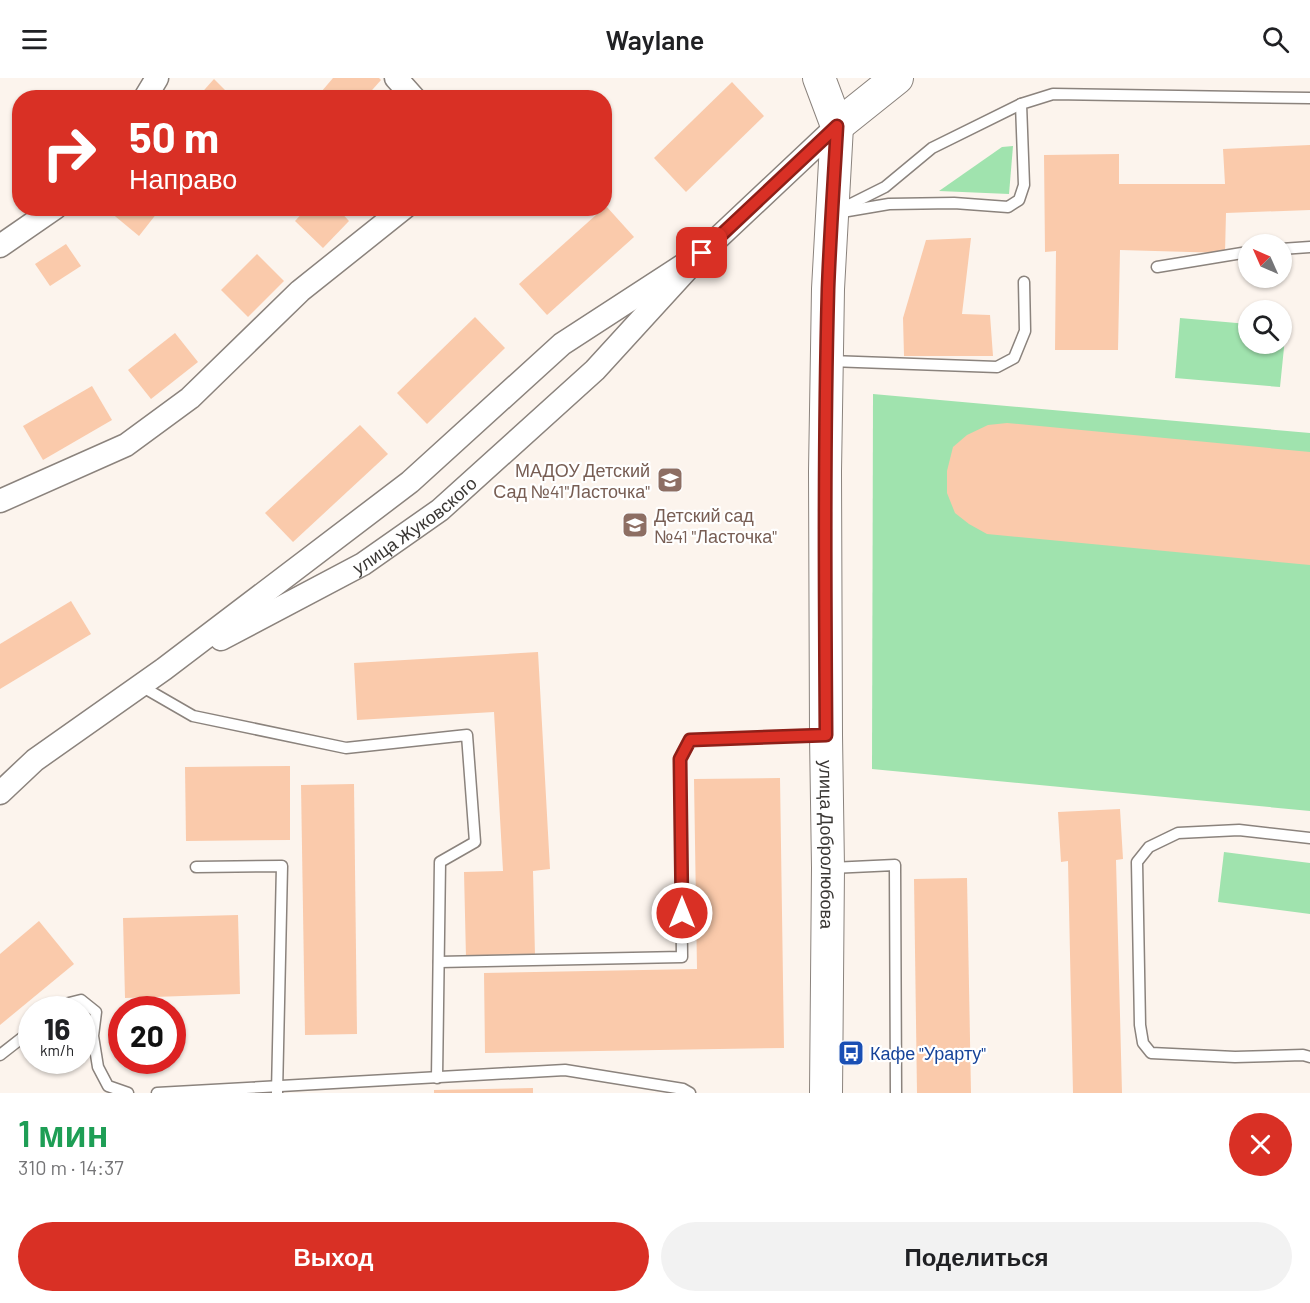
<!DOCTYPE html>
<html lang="ru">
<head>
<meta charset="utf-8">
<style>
  :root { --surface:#fff; --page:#f2f2f2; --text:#202124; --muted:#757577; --accent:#d93025 }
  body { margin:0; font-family:Barlow,sans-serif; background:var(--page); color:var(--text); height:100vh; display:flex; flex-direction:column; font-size:22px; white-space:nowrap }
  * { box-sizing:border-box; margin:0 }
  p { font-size:20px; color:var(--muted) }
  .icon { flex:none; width:33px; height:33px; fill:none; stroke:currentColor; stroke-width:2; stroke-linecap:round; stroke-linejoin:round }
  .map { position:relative; height:1015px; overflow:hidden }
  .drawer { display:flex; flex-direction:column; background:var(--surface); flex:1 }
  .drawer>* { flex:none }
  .guide { position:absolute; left:12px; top:12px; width:600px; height:126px; border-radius:24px; box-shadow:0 2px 4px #0004; background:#d93025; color:#fff; overflow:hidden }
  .needle { width:39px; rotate:315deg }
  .buttons { position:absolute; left:1238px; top:156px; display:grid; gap:12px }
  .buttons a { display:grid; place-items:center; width:54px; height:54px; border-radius:50%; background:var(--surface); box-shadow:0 2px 4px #0004; font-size:30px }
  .speed { position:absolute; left:18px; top:918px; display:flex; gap:12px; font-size:30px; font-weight:700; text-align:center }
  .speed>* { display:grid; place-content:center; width:78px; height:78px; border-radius:50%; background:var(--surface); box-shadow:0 2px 4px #0004; line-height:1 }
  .speed small { font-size:15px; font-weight:400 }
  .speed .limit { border:9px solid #d22; background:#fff; color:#111 }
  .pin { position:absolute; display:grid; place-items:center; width:51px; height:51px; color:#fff; margin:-26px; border-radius:12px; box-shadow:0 3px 9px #0006 }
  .me { position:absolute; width:66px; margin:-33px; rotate:0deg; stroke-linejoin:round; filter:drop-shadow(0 0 4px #0008) }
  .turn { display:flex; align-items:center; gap:21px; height:126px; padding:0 18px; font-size:27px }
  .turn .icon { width:78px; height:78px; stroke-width:2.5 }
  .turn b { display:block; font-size:42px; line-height:51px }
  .round { display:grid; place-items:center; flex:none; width:63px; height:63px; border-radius:32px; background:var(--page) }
  .head { display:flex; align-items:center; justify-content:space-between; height:102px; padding:0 18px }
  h1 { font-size:36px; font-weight:600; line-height:45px; color:#1e9e55 }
  .primary-button { display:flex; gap:12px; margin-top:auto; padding:12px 18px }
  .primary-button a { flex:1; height:69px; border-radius:36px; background:var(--accent); color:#fff; font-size:24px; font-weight:600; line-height:69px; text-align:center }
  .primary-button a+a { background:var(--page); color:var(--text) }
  header { display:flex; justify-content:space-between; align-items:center; height:78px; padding:0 18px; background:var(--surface); font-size:27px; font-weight:600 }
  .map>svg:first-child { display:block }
  .green { fill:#a0e3ae }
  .building { fill:#facaab }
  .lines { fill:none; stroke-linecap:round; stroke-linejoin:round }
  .lane-casing { stroke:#8b837d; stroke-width:13 }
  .street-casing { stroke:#8b837d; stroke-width:25 }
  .secondary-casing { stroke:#8b837d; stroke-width:34 }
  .lane { stroke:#fff; stroke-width:10 }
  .street { stroke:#fff; stroke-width:22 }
  .secondary { stroke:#fff; stroke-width:32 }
  .route-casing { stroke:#8d1f18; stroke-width:15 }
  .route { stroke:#d93025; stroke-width:10 }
  .labels { text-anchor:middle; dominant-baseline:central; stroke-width:4.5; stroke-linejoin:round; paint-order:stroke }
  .education-label { font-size:18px; fill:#785e54; stroke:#fff; text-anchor:end }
  .street-label { font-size:18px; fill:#3a3734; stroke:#fff }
  .transit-label { font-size:18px; fill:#164399; stroke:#fff; text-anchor:start }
</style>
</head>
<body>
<header><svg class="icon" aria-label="menu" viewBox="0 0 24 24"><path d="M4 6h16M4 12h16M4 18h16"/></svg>Waylane<svg class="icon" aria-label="search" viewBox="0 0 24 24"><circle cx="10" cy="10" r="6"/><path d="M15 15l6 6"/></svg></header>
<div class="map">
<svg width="1310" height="1015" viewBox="0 0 1310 1015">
  <rect width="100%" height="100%" fill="#fcf4ed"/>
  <!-- green -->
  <g class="green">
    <polygon points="1013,68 1009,116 939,113 1002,69"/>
    <polygon points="1180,240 1248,246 1248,266 1281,266 1281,249 1286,250 1280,309 1175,300"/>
    <polygon points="873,316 1310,355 1310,733 872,691"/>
    <polygon points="1224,774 1310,785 1310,836 1218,824"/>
  </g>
  <!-- building -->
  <g class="building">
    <polygon points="333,0 379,0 381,2 365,20 316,20"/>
    <polygon points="214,1 233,20 197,20"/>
    <polygon points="732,4 764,38 686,114 654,80"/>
    <polygon points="1310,67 1310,132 1226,135 1225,175 1120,172 1118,272 1055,272 1056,173 1045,174 1044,77 1119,76 1119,106 1225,106 1223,71"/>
    <polygon points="606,128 634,159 547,237 519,206"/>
    <polygon points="113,130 161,130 139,158 110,134"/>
    <polygon points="307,130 337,130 349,143 323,170 295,143"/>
    <polygon points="971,160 962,236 990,237 993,278 904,278 903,240 926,162"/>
    <polygon points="66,166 81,188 50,208 35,186"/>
    <polygon points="257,176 284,203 248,239 221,212"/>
    <polygon points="475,239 505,270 427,346 397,315"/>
    <polygon points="175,255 198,284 151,321 128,292"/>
    <polygon points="92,308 112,342 43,382 23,348"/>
    <polygon points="1007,345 1310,374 1310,487 987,456 969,446 955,435 947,415 947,393 953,369 967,357 988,347"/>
    <polygon points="360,347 388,376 293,464 265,435"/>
    <polygon points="71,523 91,556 0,611 0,566"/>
    <polygon points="538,574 550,791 533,793 535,878 466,880 464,794 503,793 494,634 357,642 354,585"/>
    <polygon points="290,688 290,762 186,763 185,689"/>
    <polygon points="780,700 784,970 485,975 484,895 697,891 694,701"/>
    <polygon points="354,706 357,956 305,957 301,707"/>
    <polygon points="1120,731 1123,781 1116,782 1122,1015 1073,1015 1068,783 1061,784 1058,734"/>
    <polygon points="967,800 971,1015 917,1015 914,801"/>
    <polygon points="238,837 240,916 125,920 123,840"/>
    <polygon points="39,843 74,886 0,947 0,876"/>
    <polygon points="533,1010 533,1015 434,1015 434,1012"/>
  </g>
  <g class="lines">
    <!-- lane casing -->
    <g class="lane-casing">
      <g id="lane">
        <polyline points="843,130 885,109 932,70 1021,26"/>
        <polyline points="836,135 889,126 954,125 1008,129 1019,122 1024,107 1021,26 1053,16 1310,20"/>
        <polyline points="1281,171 1310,169"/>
        <polyline points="1157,189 1248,174"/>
        <polyline points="830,283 997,289 1014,280 1025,253 1024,204"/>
        <polyline points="141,608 193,638 346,670 467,657 475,764 440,784 437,1000"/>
        <polyline points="1310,760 1239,752 1178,755 1149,769 1137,784 1140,947 1143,965 1151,975 1235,979 1303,977 1310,979"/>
        <polyline points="196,789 282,788 277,1015"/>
        <polyline points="831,790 895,787 896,1015"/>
        <polyline points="439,884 682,879 680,681 690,662 822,657"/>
        <polyline points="59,932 65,926 81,922 96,934 93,958 98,989 108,1008 128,1015"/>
        <polyline points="0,977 32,952"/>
        <polyline points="157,1015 565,992 683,1011 690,1015"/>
      </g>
    </g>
    <!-- street casing -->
    <g class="street-casing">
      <g id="street">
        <polyline points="396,0 414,20"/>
        <polyline points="145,20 157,0"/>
        <polyline points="0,168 55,130"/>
        <polyline points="0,423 126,367 190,320 300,213 404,130"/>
        <path id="s1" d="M221,561L363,486L440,432L595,292L702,175L837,48"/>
        <polyline points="0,715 35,682 164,591 410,404 562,266 702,175"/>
      </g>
    </g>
    <!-- secondary casing -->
    <g class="secondary-casing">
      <g id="secondary">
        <path id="s2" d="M819,0L837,48L828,211L825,393L826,657L828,790L826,1015"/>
        <polyline points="837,48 897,0"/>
      </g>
    </g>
    <!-- lane -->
    <use href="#lane" class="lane"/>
    <!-- street -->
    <use href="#street" class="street"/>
    <!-- secondary -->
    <use href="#secondary" class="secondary"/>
  </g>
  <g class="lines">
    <!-- route casing -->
    <g class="route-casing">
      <path id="route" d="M682,835L680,681L690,662L826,657C825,508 824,360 828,211C830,157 834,102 837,48L702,175"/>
    </g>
    <!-- route -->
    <use href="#route" class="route"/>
  </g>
  <!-- icons -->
  <defs>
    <g id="school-square" transform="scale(1.35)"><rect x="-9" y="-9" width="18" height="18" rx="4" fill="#8d6e63" stroke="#fff"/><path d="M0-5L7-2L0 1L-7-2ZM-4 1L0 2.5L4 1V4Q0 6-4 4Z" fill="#fff"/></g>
    <g id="bus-square" transform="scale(1.35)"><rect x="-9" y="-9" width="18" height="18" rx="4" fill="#1a4fb4" stroke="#fff"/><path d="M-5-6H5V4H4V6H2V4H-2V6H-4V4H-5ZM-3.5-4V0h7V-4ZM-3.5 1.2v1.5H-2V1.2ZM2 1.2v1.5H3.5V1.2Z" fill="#fff"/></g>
  </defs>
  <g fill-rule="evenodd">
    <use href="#school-square" x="670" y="402"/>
    <use href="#school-square" x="635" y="447"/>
    <use href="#bus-square" x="851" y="975"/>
  </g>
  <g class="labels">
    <!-- education labels -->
    <g class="education-label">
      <text x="650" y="392">МАДОУ Детский<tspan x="650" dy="21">Сад №41"Ласточка"</tspan></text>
      <text x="654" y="437" text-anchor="start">Детский сад<tspan x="654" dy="21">№41 "Ласточка"</tspan></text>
    </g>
    <!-- street labels -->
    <g class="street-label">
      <text stroke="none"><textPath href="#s1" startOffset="225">улица Жуковского</textPath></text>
      <text stroke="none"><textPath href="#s2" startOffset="770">улица Добролюбова</textPath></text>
    </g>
    <!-- transit labels -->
    <g class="transit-label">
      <text x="870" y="975">Кафе "Урарту"</text>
    </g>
  </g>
</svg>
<div class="buttons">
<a><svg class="needle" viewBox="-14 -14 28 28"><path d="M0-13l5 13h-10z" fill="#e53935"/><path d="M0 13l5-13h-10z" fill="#757577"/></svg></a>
<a><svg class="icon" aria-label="search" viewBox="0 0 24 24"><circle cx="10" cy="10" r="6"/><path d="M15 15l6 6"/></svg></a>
</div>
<div class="speed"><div>16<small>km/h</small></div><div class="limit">20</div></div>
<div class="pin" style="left:702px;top:175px;background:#d93025"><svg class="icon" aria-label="arrive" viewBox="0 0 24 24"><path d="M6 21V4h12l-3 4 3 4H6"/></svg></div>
<svg class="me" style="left:682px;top:835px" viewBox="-20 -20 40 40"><circle r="17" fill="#d93025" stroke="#fff" stroke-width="3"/><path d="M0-11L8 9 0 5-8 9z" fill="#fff"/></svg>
<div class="guide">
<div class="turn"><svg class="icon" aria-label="right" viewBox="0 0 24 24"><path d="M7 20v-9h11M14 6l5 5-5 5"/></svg><div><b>50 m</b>Направо</div></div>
</div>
</div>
<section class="drawer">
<div class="head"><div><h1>1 мин</h1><p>310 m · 14:37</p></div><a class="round" style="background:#d93025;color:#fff"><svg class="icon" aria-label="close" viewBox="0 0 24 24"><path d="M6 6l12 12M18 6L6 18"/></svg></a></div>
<div class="primary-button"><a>Выход</a><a>Поделиться</a></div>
</section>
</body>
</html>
